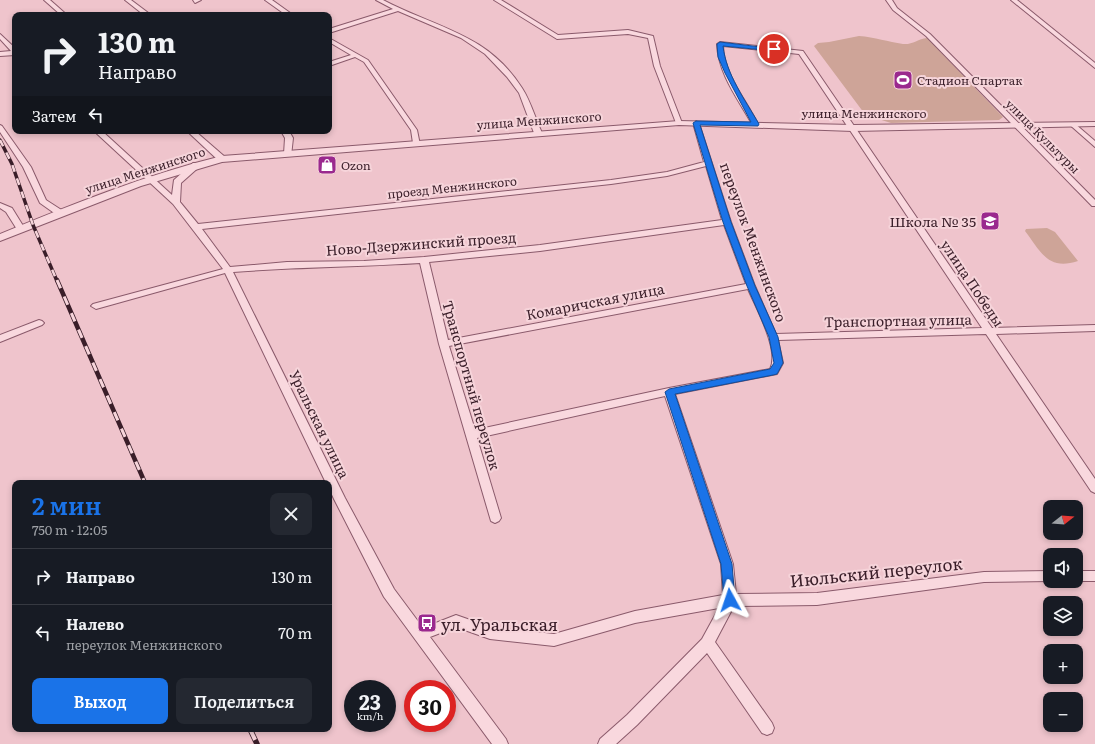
<!DOCTYPE html>
<html lang="ru">
<head>
<meta charset="utf-8">
<style>
  :root { --surface:#171b24; --page:#242831; --text:#f1f3f6; --muted:#9ea1a6; --line:#363941; --accent:#1a73e8 }
  body { margin:0; font-family:Literata,serif; background:var(--page); color:var(--text); height:100vh; display:flex; flex-direction:column; font-size:15px; white-space:nowrap }
  * { box-sizing:border-box; margin:0 }
  p { font-size:13px; color:var(--muted) }
  .icon { flex:none; width:22px; height:22px; fill:none; stroke:currentColor; stroke-width:2; stroke-linecap:round; stroke-linejoin:round }
  .map { position:relative; flex:1; overflow:hidden }
  .drawer { position:absolute; left:12px; top:480px; width:320px; height:252px; display:flex; flex-direction:column; background:var(--surface); border-radius:8px; box-shadow:0 2px 6px #0003 }
  .drawer>* { flex:none }
  .guide { position:absolute; left:12px; top:12px; width:320px; height:122px; border-radius:8px; box-shadow:0 2px 6px #0003; background:#171b24; color:var(--text); overflow:hidden }
  .needle { width:26px; rotate:73deg }
  .buttons { position:absolute; left:1043px; top:500px; display:grid; gap:8px }
  .buttons a { display:grid; place-items:center; width:40px; height:40px; border-radius:8px; background:var(--surface); box-shadow:0 2px 6px #0003; font-size:20px }
  .speed { position:absolute; left:344px; top:680px; display:flex; gap:8px; font-size:20px; font-weight:700; text-align:center }
  .speed>* { display:grid; place-content:center; width:52px; height:52px; border-radius:50%; background:var(--surface); box-shadow:0 2px 6px #0003; line-height:1 }
  .speed small { font-size:10px; font-weight:400 }
  .speed .limit { border:6px solid #d22; background:#fff; color:#111 }
  .pin { position:absolute; display:grid; place-items:center; width:34px; height:34px; color:#fff; margin:-17px; border:2px solid #fff; border-radius:50%; box-shadow:0 1px 4px #0007 }
  .me { position:absolute; width:44px; margin:-22px; rotate:355deg; stroke-linejoin:round; filter:drop-shadow(0 0 3px #0008) }
  .turn { display:flex; align-items:center; gap:14px; height:84px; padding:0 20px; font-size:18px }
  .turn .icon { width:52px; height:52px; stroke-width:2.5 }
  .turn b { display:block; font-size:28px; line-height:34px }
  .then { display:flex; align-items:center; height:38px; padding:0 20px; background:#0003; gap:8px; font-size:15px }
  .round { display:grid; place-items:center; flex:none; width:42px; height:42px; border-radius:8px; background:var(--page) }
  .summary { display:flex; align-items:center; justify-content:space-between; height:68px; padding:0 20px }
  h1 { font-size:24px; font-weight:600; line-height:30px; color:var(--accent) }
  .action { display:flex; gap:8px; margin-top:auto; padding:8px 20px }
  .action a { flex:1; height:46px; border-radius:8px; background:var(--accent); color:#fff; font-size:16px; font-weight:600; line-height:46px; text-align:center }
  .action a+a { background:var(--page); color:var(--text) }
  ul { padding:0; list-style:none }
  li { display:flex; align-items:center; gap:12px; height:56px; padding:0 20px; border-top:1px solid var(--line) }
  li div { flex:1 }
  li b { display:block; font-size:15px }
  li em { font-style:normal }
  .map>svg:first-child { display:block }
  .green { fill:#cea498 }
  .lines { fill:none; stroke-linecap:round; stroke-linejoin:round }
  .minor-casing { stroke:#8a5a6b; stroke-width:2 }
  .tertiary-casing { stroke:#8a5a6b; stroke-width:2 }
  .minor { fill:#f9d8de; fill-rule:evenodd }
  .tertiary { fill:#f9d8de; fill-rule:evenodd }
  .rail-far2-casing { stroke:#3a1e29; stroke-width:3.5 }
  .rail-far1-casing { stroke:#3a1e29; stroke-width:4.5 }
  .rail-casing { stroke:#3a1e29; stroke-width:5.5 }
  .rail-far2 { stroke:#f6d4da; stroke-width:2.5; stroke-dasharray:7; stroke-linecap:butt }
  .rail-far1 { stroke:#f6d4da; stroke-width:3; stroke-dasharray:9; stroke-linecap:butt }
  .rail { stroke:#f6d4da; stroke-width:4; stroke-dasharray:12; stroke-linecap:butt }
  .route { fill:#1a73e8; stroke:#114b97 }
  .labels { text-anchor:middle; dominant-baseline:central; stroke-width:4; stroke-linejoin:round; paint-order:stroke }
  .far-poi-label { font-size:12px; fill:#3a1e29; stroke:#f6d4da; text-anchor:start }
  .far-street-label { font-size:12px; fill:#3a1e29; stroke:#f6d4da }
  .poi-label { font-size:14px; fill:#3a1e29; stroke:#f6d4da; text-anchor:end }
  .street-label { font-size:14px; fill:#3a1e29; stroke:#f6d4da }
  .near-street-label { font-size:17px; fill:#3a1e29; stroke:#f6d4da }
  .near-poi-label { font-size:17px; fill:#3a1e29; stroke:#f6d4da; text-anchor:start }
</style>
</head>
<body>
<div class="map">
<svg width="1095" height="744" viewBox="0 0 1095 744">
  <rect width="100%" height="100%" fill="#efc4cc"/>
  <!-- green -->
  <g class="green">
    <path d="M859,36C875,37 888,42 903,44C912,45 918,39 927,38L1003,117L999,120L891,123L872,117L864,113L814,46L818,43L829,42Z"/>
    <path d="M1047,228L1055,232L1078,261C1048,271 1041,252 1025,231L1026,229Z"/>
  </g>
  <g class="lines">
    <!-- minor casing -->
    <g class="minor-casing">
      <g id="minor">
        <polygon points="44,0 50,0 67,15 61,15"/>
        <polygon points="125,0 131,0 151,15 144,15"/>
        <polygon points="193,0 201,0 195,3"/>
        <polygon points="265,0 272,0 293,15 286,15"/>
        <path d="M376,0H383C436,28 487,33 522,88C531,102 535,118 542,133L540,134L534,133L519,93L507,77L485,54L461,38L398,11L329,33V29L393,9Z"/>
        <polygon points="494,0 501,0 558,35 628,30 653,36 660,66 682,123 679,125 676,123 654,66 648,38 628,34 557,39"/>
        <polygon points="886,0 892,0 897,8 930,34 1095,200 1095,206 1092,206 926,36 893,10"/>
        <polygon points="1011,0 1017,0 1095,63 1095,68"/>
        <polygon points="0,34 15,48 15,55 0,56 0,52 11,51 0,39"/>
        <polygon points="329,38 368,60 417,130 420,145 413,143 411,130 364,62 355,57 329,66 329,62 351,55 329,42"/>
        <path d="M720,42L803,51L992,328L1095,325V331L996,334L1095,479V493L1091,491L986,334L778,340L783,363L777,374L675,394L733,564L736,594L817,593L984,572L1050,571V581H1051L984,582L817,605L734,606L715,642L772,723L774,728L772,733L767,735L762,733L707,653L637,725L616,744H598L600,739L627,715L702,639L719,608L635,623L554,646L490,639L456,627L430,637L506,739L508,744H492L384,597L334,499L329,488V483H326L225,273L96,309L91,306L93,304L223,269L173,204L94,131H102L172,195L174,180L193,163H199V167L181,183L180,202L198,224L611,180L667,172L704,162L693,123L696,121L699,123L731,222L755,286L776,334L982,328L799,54L723,46C724,74 746,100 758,124L755,126L752,124C738,99 718,73 717,44ZM706,166L722,220L540,245L424,257L364,261L287,262L230,267L202,229L611,184L667,176ZM724,225L746,284L448,340L429,262L540,251ZM420,263L439,344L491,521L495,523L499,521L501,518L477,438L665,396L721,564L723,595L635,611L554,634L490,627L456,615L423,628L394,589L345,498L233,272C296,267 358,267 420,263ZM748,289C756,308 780,351 770,369L669,388L475,430L449,346Z"/>
        <polygon points="1070,123 1074,123 1095,141 1095,147 1070,125"/>
        <polygon points="0,125 2,126 31,167 46,200 63,211 63,215 57,215 40,203 23,167 0,132"/>
        <polygon points="187,131 195,131 225,157 225,161 219,161"/>
        <polygon points="281,131 289,131 293,138 291,156 284,154 285,138"/>
        <polygon points="0,203 12,208 25,229 24,231 18,231 6,212 0,208"/>
        <polygon points="39,320 42,321 44,323 42,325 0,342 0,335"/>
        <polygon points="1076,571 1095,571 1095,581 1075,581 1076,581"/>
      </g>
    </g>
    <!-- tertiary casing -->
    <g class="tertiary-casing">
      <path id="tertiary" d="M679,121L853,125L1095,122V126L853,131L679,125L222,162L141,186L0,241V234C73,204 145,175 222,156Z"/>
    </g>
    <!-- minor -->
    <use href="#minor" class="minor"/>
    <!-- tertiary -->
    <use href="#tertiary" class="tertiary"/>
    <!-- rail-far2 casing -->
    <g class="rail-far2-casing">
      <polyline id="rail-far2" points="0,140 12,164 33,225 57,281"/>
    </g>
    <!-- rail-far1 casing -->
    <g class="rail-far1-casing">
      <polyline id="rail-far1" points="57,280 145,483"/>
    </g>
    <!-- rail casing -->
    <g class="rail-casing">
      <polyline id="rail" points="250,729 257,744"/>
    </g>
    <!-- rail-far2 -->
    <use href="#rail-far2" class="rail-far2"/>
    <!-- rail-far1 -->
    <use href="#rail-far1" class="rail-far1"/>
    <!-- rail -->
    <use href="#rail" class="rail"/>
  </g>
  <!-- route -->
  <path class="route" d="M720,42L777,49L774,51L723,46C726,74 745,100 759,124L758,126L700,125L731,222L755,286L778,337L783,363L777,374L773,375L675,394L732,564L735,600L734,603L730,605L725,603L724,600L721,564L665,392L669,389L770,369L774,363L769,337L747,286L723,222L693,123L696,121L751,122L725,73L718,57L717,44Z"/>
  <!-- icons -->
  <defs>
    <g id="stadium-square" transform="scale(1)"><rect x="-9" y="-9" width="18" height="18" rx="4" fill="#9a298e" stroke="#f6d4da"/><path d="M0-5a6.5 5 0 1 0 0 10a6.5 5 0 1 0 0-10ZM-3.5-1.8h7v3.6h-7Z" fill="#fff"/></g>
    <g id="shop-square" transform="scale(1)"><rect x="-9" y="-9" width="18" height="18" rx="4" fill="#9a298e" stroke="#f6d4da"/><path d="M-5-2.5h2.3a2.7 3.5 0 0 1 5.4 0H5L5.5 6h-11ZM-1.5-2.5h3a1.5 2.3 0 0 0-3 0Z" fill="#fff"/></g>
    <g id="school-square" transform="scale(1)"><rect x="-9" y="-9" width="18" height="18" rx="4" fill="#9a298e" stroke="#f6d4da"/><path d="M0-5L7-2L0 1L-7-2ZM-4 1L0 2.5L4 1V4Q0 6-4 4Z" fill="#fff"/></g>
    <g id="bus-square" transform="scale(1)"><rect x="-9" y="-9" width="18" height="18" rx="4" fill="#9a298e" stroke="#f6d4da"/><path d="M-5-6H5V4H4V6H2V4H-2V6H-4V4H-5ZM-3.5-4V0h7V-4ZM-3.5 1.2v1.5H-2V1.2ZM2 1.2v1.5H3.5V1.2Z" fill="#fff"/></g>
  </defs>
  <g fill-rule="evenodd">
    <use href="#stadium-square" x="903" y="80"/>
    <use href="#shop-square" x="327" y="165"/>
    <use href="#school-square" x="990" y="221"/>
    <use href="#bus-square" x="427" y="623"/>
  </g>
  <g class="labels">
    <!-- far-poi labels -->
    <g class="far-poi-label">
      <text x="917" y="80">Стадион Спартак</text>
      <text x="341" y="165">Ozon</text>
    </g>
    <!-- far-street labels -->
    <g class="far-street-label">
      <text x="864" y="113">улица Менжинского</text>
      <text transform="translate(539 120) rotate(-4)">улица Менжинского</text>
      <text transform="translate(1043 136) rotate(45)">улица Культуры</text>
      <text transform="translate(145 170) rotate(-18)">улица Менжинского</text>
      <text transform="translate(452 187) rotate(-6)">проезд Менжинского</text>
    </g>
    <!-- poi labels -->
    <g class="poi-label">
      <text x="976" y="221">Школа № 35</text>
    </g>
    <!-- street labels -->
    <g class="street-label">
      <text transform="translate(754 242) rotate(70)">переулок Менжинского</text>
      <text transform="translate(421 243) rotate(-4)">Ново-Дзержинский проезд</text>
      <text transform="translate(973 283) rotate(56)">улица Победы</text>
      <text transform="translate(595 301) rotate(-11)">Комаричская улица</text>
      <text transform="translate(898 320) rotate(-1)">Транспортная улица</text>
      <text transform="translate(472 385) rotate(74)">Транспортный переулок</text>
      <text transform="translate(320 424) rotate(64)">Уральская улица</text>
    </g>
    <!-- near-street labels -->
    <g class="near-street-label">
      <text transform="translate(876 571) rotate(-6)">Июльский переулок</text>
    </g>
    <!-- near-poi labels -->
    <g class="near-poi-label">
      <text x="441" y="623">ул. Уральская</text>
    </g>
  </g>
</svg>
<div class="buttons">
<a><svg class="needle" viewBox="-14 -14 28 28"><path d="M0-13l5 13h-10z" fill="#e53935"/><path d="M0 13l5-13h-10z" fill="#9ea1a6"/></svg></a>
<a><svg class="icon" aria-label="sound" viewBox="0 0 24 24"><path d="M4 9h4l5-4v14l-5-4H4zM17 9q2 3 0 6"/></svg></a>
<a><svg class="icon" aria-label="layers" viewBox="0 0 24 24"><path d="M12 4l9 5-9 5-9-5zM3 14l9 5 9-5"/></svg></a>
<a>+</a>
<a>−</a>
</div>
<div class="speed"><div>23<small>km/h</small></div><div class="limit">30</div></div>
<div class="pin" style="left:774px;top:49px;background:#d93025"><svg class="icon" aria-label="arrive" viewBox="0 0 24 24"><path d="M6 21V4h12l-3 4 3 4H6"/></svg></div>
<svg class="me" style="left:730px;top:600px" viewBox="-20 -20 40 40"><path d="M0-17L14 15 0 8-14 15z" fill="#1a73e8" stroke="#fff" stroke-width="4"/></svg>
<div class="guide">
<div class="turn"><svg class="icon" aria-label="right" viewBox="0 0 24 24"><path d="M7 20v-9h11M14 6l5 5-5 5"/></svg><div><b>130 m</b>Направо</div></div>
<div class="then">Затем<svg class="icon" aria-label="left" viewBox="0 0 24 24"><path d="M17 20v-9H6M10 6l-5 5 5 5"/></svg></div>
</div>
<section class="drawer">
<div class="summary"><div><h1>2 мин</h1><p>750 m · 12:05</p></div><a class="round"><svg class="icon" aria-label="close" viewBox="0 0 24 24"><path d="M6 6l12 12M18 6L6 18"/></svg></a></div>
<ul>
<li><svg class="icon" aria-label="right" viewBox="0 0 24 24"><path d="M7 20v-9h11M14 6l5 5-5 5"/></svg><div><b>Направо</b></div><em>130 m</em></li>
<li><svg class="icon" aria-label="left" viewBox="0 0 24 24"><path d="M17 20v-9H6M10 6l-5 5 5 5"/></svg><div><b>Налево</b><p>переулок Менжинского</p></div><em>70 m</em></li>
</ul>
<div class="action"><a>Выход</a><a>Поделиться</a></div>
</section>
</div>
</body>
</html>
